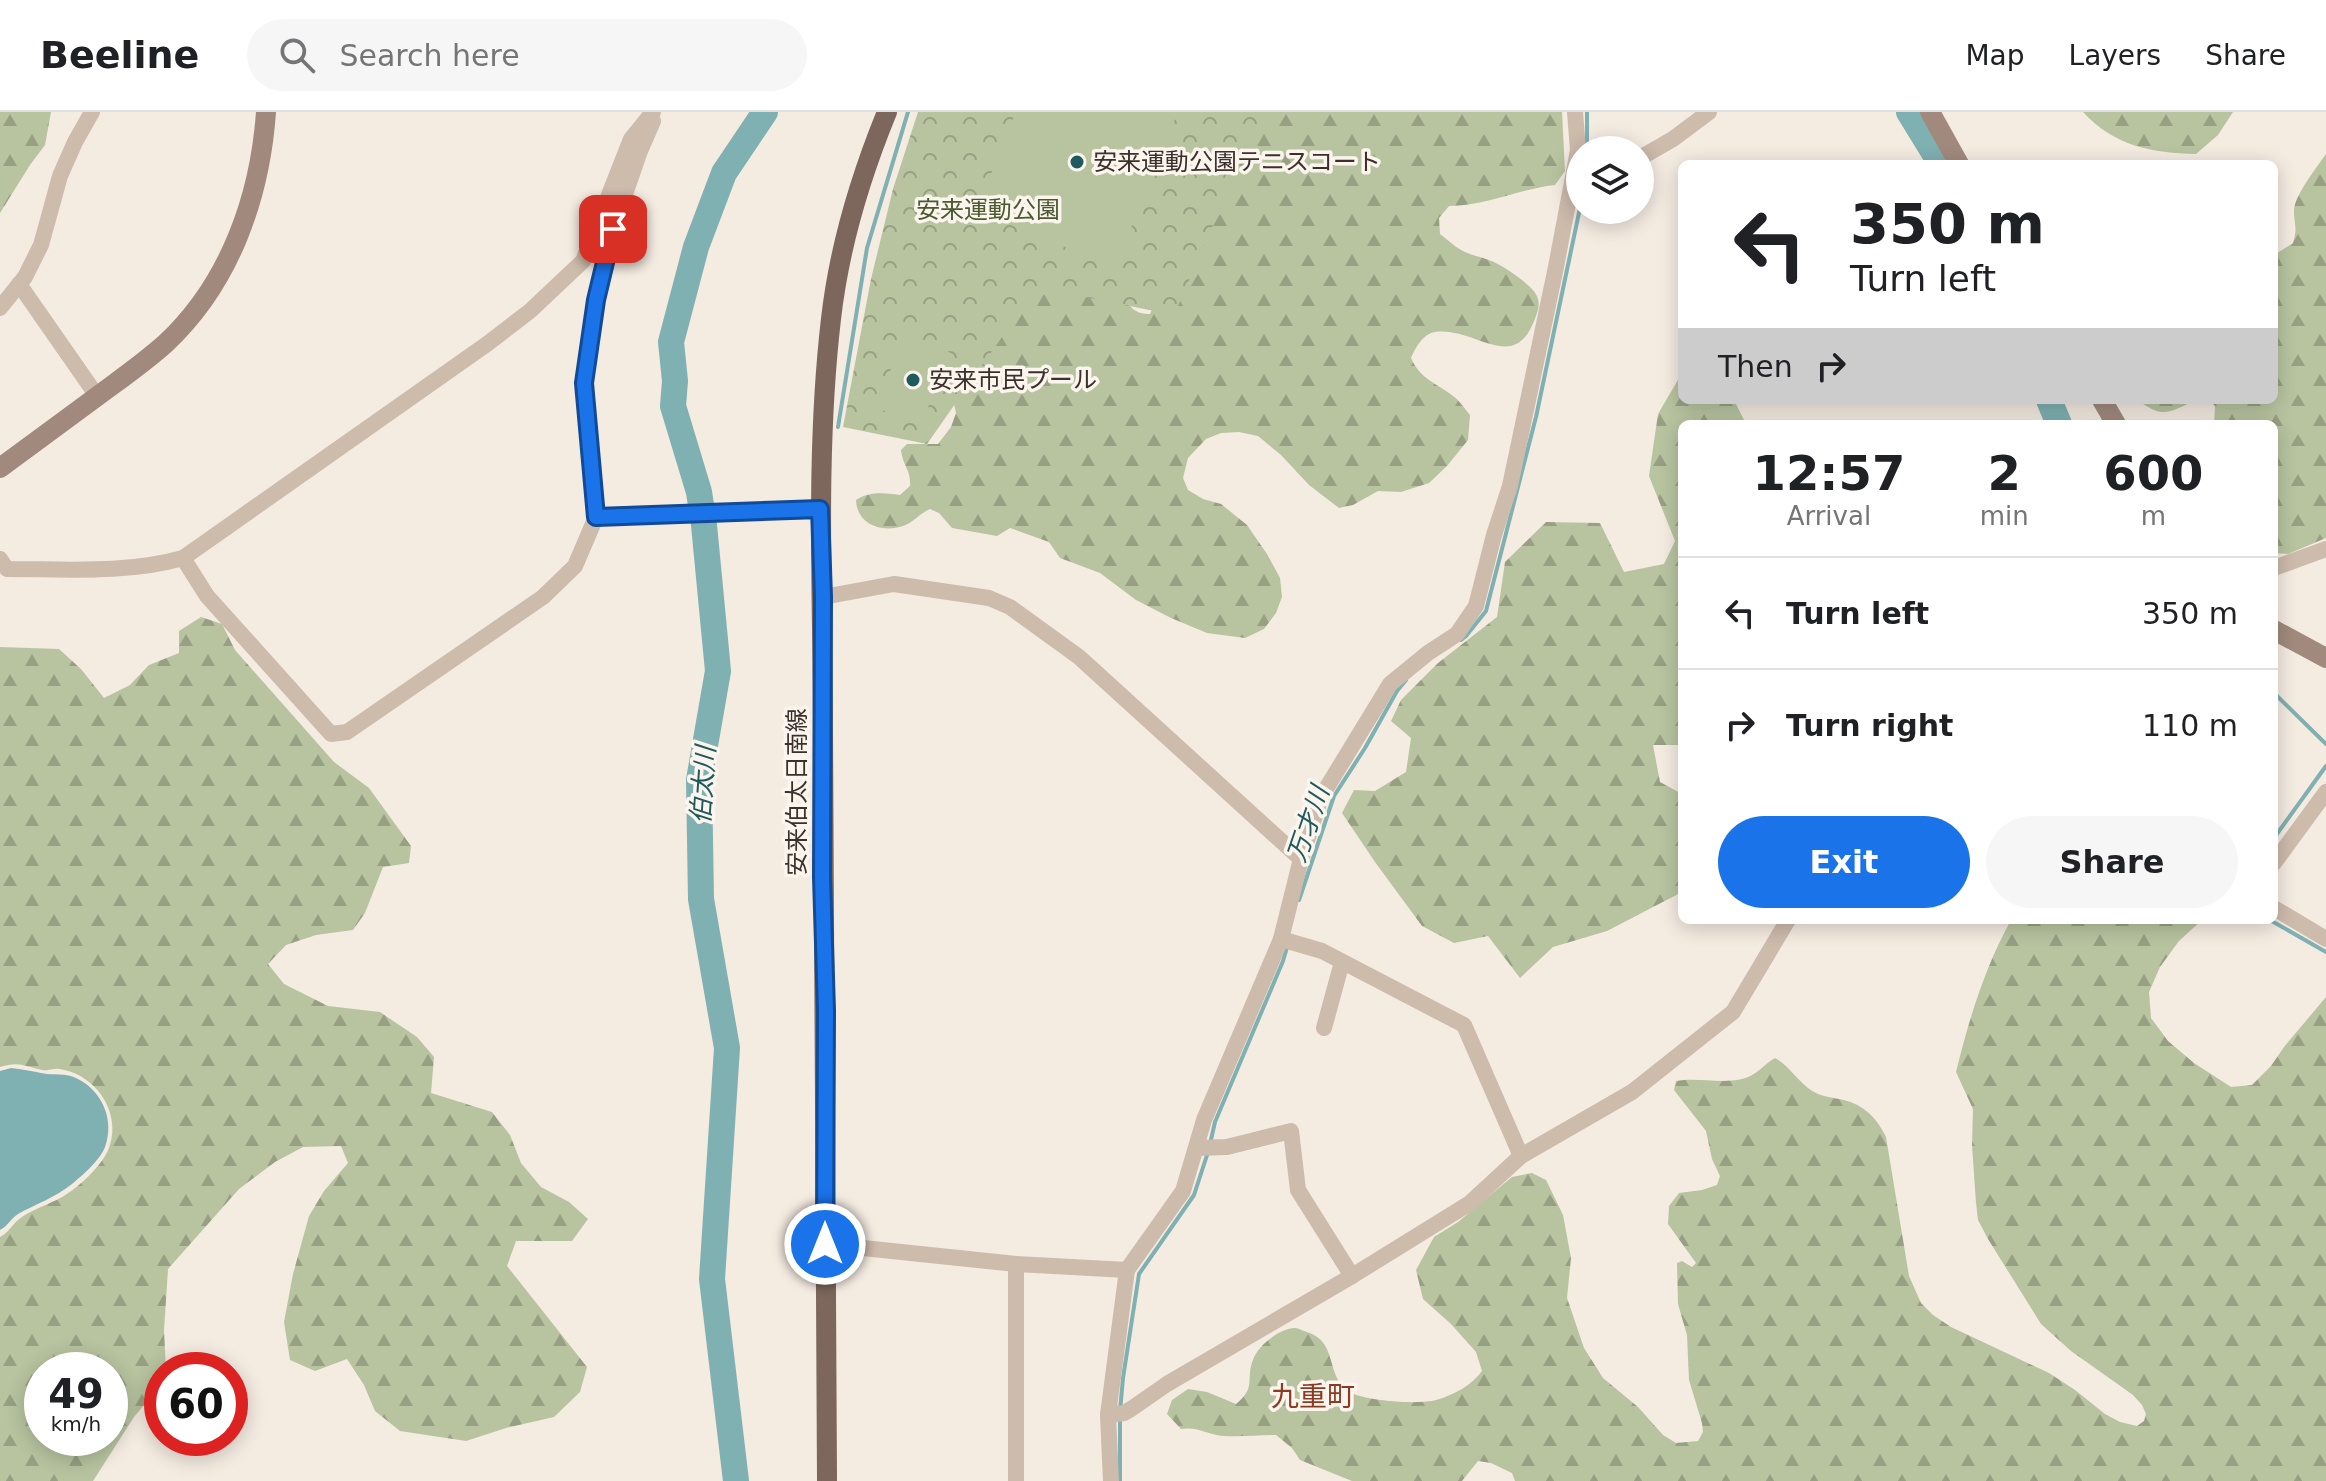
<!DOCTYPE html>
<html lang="en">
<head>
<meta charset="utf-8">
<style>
  :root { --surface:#fff; --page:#f6f6f6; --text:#202124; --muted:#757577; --line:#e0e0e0; --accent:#1a73e8 }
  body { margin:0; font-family:"DejaVu Sans","Noto Sans JP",sans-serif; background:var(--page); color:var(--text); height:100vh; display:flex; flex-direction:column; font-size:30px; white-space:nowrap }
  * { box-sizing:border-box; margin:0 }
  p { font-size:26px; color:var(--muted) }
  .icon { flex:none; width:44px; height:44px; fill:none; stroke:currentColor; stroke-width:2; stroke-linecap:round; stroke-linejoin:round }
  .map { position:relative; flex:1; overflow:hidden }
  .panel { position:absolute; left:1678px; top:308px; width:600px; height:504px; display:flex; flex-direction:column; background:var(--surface); border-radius:12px; box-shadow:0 4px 20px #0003 }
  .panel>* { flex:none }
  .banner { position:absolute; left:1678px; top:48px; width:600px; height:244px; border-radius:12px; box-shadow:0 4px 20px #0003; background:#fff; color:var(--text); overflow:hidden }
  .fabs { position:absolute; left:1566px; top:24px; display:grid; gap:16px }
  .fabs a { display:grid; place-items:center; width:88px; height:88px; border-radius:50%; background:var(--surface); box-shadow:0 4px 20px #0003; font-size:40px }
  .speed { position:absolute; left:24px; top:1240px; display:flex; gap:16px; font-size:40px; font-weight:700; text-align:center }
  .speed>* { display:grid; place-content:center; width:104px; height:104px; border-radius:50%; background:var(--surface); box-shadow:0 4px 20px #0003; line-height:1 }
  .speed small { font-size:20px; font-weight:400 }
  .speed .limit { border:12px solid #d22; background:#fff; color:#111 }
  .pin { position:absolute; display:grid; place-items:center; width:68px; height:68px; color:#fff; margin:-34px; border-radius:16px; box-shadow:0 4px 12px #0006 }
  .me { position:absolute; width:88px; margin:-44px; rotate:0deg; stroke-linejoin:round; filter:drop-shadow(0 0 6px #0008) }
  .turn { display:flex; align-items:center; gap:28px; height:168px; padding:0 40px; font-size:36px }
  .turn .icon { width:104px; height:104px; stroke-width:2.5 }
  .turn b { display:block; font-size:56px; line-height:68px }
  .then { display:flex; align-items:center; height:76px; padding:0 40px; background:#0003; gap:16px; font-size:30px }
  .eta { display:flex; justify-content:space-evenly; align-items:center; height:136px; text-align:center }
  .eta b { font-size:48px; font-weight:700; line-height:56px }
  .cta { display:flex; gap:16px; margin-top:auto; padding:16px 40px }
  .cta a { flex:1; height:92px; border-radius:48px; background:var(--accent); color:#fff; font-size:32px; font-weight:700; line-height:92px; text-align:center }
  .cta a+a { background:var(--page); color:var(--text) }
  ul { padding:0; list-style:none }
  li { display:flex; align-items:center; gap:24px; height:112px; padding:0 40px; border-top:2px solid var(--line) }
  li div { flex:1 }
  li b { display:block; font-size:30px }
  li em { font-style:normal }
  header { display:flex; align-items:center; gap:48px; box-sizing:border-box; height:112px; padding:0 40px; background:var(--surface); border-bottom:2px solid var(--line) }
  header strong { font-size:38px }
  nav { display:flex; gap:44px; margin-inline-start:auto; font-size:28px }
  .search { width:560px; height:72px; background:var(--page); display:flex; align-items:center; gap:20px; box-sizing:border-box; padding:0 28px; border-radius:44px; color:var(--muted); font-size:30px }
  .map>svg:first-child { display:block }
  .forest { fill:url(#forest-firs); fill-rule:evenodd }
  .park { fill:url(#park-crowns) }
  .garden { fill:#b8c4a0 }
  .water { fill:#7fb0b2 }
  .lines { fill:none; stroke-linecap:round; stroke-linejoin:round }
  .stream { stroke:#7fb0b2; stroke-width:4 }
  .river { stroke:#7fb0b2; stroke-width:26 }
  .street { stroke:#cdbbac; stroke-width:16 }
  .secondary { stroke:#a18a7d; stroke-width:20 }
  .primary { stroke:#7d675c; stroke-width:20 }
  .route-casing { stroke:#114b97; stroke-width:20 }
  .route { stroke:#1a73e8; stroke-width:14 }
  .poi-dot { fill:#1f5a5e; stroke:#fbf5ee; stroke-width:3 }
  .labels { text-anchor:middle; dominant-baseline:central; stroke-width:7; stroke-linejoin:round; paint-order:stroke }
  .poi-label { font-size:24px; fill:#3b302b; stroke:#fbf5ee; text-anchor:start }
  .park-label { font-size:24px; fill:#4a5a2e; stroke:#fbf5ee }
  .street-label { font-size:24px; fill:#3b302b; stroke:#fbf5ee }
  .water-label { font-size:26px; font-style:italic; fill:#1f5a5e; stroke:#fbf5ee }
  .quarter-label { font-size:28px; fill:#8c3b22; stroke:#fbf5ee }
</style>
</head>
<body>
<header>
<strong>Beeline</strong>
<div class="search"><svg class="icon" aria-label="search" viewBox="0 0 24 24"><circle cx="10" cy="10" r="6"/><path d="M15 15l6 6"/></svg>Search here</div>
<nav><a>Map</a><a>Layers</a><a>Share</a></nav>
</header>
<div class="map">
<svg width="2326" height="1369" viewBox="0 0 2326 1369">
  <defs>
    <pattern id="forest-firs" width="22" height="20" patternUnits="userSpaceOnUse" patternTransform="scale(2)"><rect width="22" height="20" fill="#b8c4a0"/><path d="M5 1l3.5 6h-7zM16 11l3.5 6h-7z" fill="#97a083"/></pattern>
    <pattern id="park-crowns" width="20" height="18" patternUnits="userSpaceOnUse" patternTransform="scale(2)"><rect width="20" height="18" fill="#b8c4a0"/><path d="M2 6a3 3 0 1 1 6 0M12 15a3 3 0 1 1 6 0" fill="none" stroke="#97a083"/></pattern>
  </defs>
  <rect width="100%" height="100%" fill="#f4ebe1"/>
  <!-- forest -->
  <g class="forest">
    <polygon points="0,0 51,0 45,33 30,53 0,101"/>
    <path d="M1271,0H1562L1565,59L1555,73C1519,77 1485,94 1449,94L1439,106L1440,122C1448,128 1456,136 1465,140C1474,144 1485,146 1494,150C1506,156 1519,165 1529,174C1538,182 1541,190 1537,201C1516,267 1477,214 1435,220C1423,222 1416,235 1411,246C1421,268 1435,270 1453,284C1460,289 1465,297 1470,303L1468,328L1447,354L1429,371L1401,380L1378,379L1353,393L1339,396L1309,373L1281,343L1258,324L1239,320L1221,321L1206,327L1188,346L1183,366L1188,378L1203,387L1221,392L1247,413L1267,442L1280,466L1282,485L1276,501L1264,517L1245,526L1207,521L1171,506L1136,488L1100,461L1060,446L1049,430L1010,416L997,424L952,416L939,401L930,397C920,401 913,411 903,414C882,421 857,413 856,388C870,379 884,381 900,383L910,374C911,357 903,355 901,338L907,332H938L951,315L956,301L951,279L955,259L1051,172L1122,182C1130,195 1134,202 1150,202L1154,192L1149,137Z"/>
    <path d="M2083,0H2233L2218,23L2196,42C2152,41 2114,34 2083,0Z"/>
    <path d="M2326,42V426L2288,442L2274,441V312H2214L2215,294L2209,288H2274V143L2293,131C2298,114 2294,114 2294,99C2294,84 2317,55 2326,42Z"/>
    <polygon points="1682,265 1682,288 1734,288 1746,312 1682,312 1682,633 1653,633 1660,670 1682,682 1682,780 1607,819 1553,835 1520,866 1488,824 1454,831 1422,814 1375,750 1342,701 1354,678 1375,679 1406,660 1411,626 1391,609 1401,588 1438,551 1497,505 1505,450 1546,410 1600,411 1624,460 1664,452 1675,429 1649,364 1658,302 1679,266"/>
    <path d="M2137,288H2196C2167,301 2164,307 2137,288Z"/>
    <path d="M201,505L222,512L235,538L334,650L369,676L411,734L409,751L383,755L365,801L353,818L316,823L286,833L268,852L284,872L328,894L380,900L417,925L434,945L431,981L492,1000L510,1023L521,1051L541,1075L569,1090L588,1107L572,1129H516L507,1154L587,1255L580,1280L554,1305L506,1316L466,1329L400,1319L375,1299L364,1273L347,1247L315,1259L290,1248L284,1210L293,1162L309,1104L324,1079L348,1051L341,1034L303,1035L275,1050L239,1077L168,1157L164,1218L166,1258H162V1272L134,1305L93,1369H0V1125C8,1121 11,1114 18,1108C30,1098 48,1093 62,1085C78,1076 102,1054 109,1036C122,1000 96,963 60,957C53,956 49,959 42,958C24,954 19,949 0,955V535L59,537L81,557L104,586L130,573L149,553L179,541V519ZM42,1258H110V1326H42Z"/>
    <path d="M2011,808H2202L2179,829L2160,855L2149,880L2151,906L2168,929L2194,951L2231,975L2252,973L2271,954L2284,935L2326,885V1369H1515L1512,1361L1491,1351L1478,1349L1462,1369H1352L1300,1348L1292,1336L1276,1323C1259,1323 1242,1325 1224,1324C1208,1323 1198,1314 1181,1317L1167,1302L1172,1288L1188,1277L1207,1280L1236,1292C1257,1275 1245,1268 1253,1248C1257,1234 1280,1216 1295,1216C1299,1216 1303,1219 1307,1220C1337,1229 1326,1261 1346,1278C1359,1289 1420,1293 1436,1288C1454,1283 1472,1273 1482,1259L1476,1240L1451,1212L1423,1187L1416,1158L1434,1125L1458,1110L1512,1065L1532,1061L1546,1068L1563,1103L1571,1146L1567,1186L1584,1236L1603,1266L1638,1295L1663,1323L1676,1331L1698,1329L1703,1320L1702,1311L1689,1268L1687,1223L1678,1192L1677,1151L1682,1149L1692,1155L1696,1151L1668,1112L1669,1094L1679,1081L1702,1078L1717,1073L1720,1064L1712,1047L1706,1019L1674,978L1676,969C1698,965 1719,972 1742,967C1756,964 1763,953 1775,946C1789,954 1796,967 1808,976C1819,985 1831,985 1844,988C1864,993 1877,1006 1886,1025L1909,1164L1921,1191L1933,1203L1951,1215L2049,1261L2075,1278L2105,1302L2120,1310L2137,1314L2144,1309L2146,1302L2142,1293L2133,1283L2071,1239L2041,1212L1988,1127L1978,1108L1976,1091L1972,1033L1973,997L1956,960C1969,907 1985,855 2011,808Z"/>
  </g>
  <!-- park -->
  <polygon class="park" points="918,0 1282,0 1252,24 1174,203 1046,177 1016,205 927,332 843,315 871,167 893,77"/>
  <!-- garden -->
  <g class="garden">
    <polygon points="1016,0 1178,0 1115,155 976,99"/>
    <polygon points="904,221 951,241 920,314 875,295 898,240 888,236 891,229 900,232"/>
  </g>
  <!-- water -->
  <path class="water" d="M11,956C22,957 31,959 41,961C53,964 65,960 78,967C102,979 115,1008 105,1035C100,1048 83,1063 72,1072C56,1085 36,1092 18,1102C11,1106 8,1114 0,1118V959Z"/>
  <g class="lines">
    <!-- stream -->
    <g class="stream">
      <polyline points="1587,0 1587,38"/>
      <polyline points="838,315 867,136 908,0"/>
      <polyline points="1461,528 1466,524 1486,499 1536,305 1580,96"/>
      <polyline points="2274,581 2326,632"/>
      <polyline points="2274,726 2326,654"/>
      <polyline points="1299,788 1334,684 1365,636 1397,579 1406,568"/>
      <polyline points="2270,808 2326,840"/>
      <polyline points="1210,1032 1215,1010 1283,849 1288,832"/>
      <polyline points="1120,1299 1123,1266 1139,1162 1194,1083 1208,1040"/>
      <polyline points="1120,1307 1120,1369"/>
    </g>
    <!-- river -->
    <g class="river">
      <polyline points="1909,0 1941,52"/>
      <polyline points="2049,288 2059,312"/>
      <polyline points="736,1369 712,1167 727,936 701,787 699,668 718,559 704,413 699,380 673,294 675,269 671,230 696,135 724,61 765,0"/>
    </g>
    <!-- street -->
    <g class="street">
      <polyline points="1640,46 1673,27 1709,0"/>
      <polyline points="19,172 97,284"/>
      <polyline points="0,196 25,165 41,133 60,64 75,30 92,0"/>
      <polyline points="596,405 584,271 596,188 613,117 640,39 653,9"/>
      <polyline points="183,446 207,484 331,622 347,620 543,485 575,454 596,405 820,397"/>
      <path d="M0,447L7,457C66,457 126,462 183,446L487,232L530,199L583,149L631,27L653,0"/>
      <polyline points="2274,456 2326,437"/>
      <polyline points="823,485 894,472 989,486 1010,495 1079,545 1301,747"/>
      <polyline points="2274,751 2326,680"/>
      <polyline points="2274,796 2326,827"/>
      <polyline points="1281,827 1322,839 1464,913 1521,1044"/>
      <polyline points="1324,916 1342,850"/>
      <polyline points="1196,1036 1227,1035 1291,1019 1298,1078 1352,1164"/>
      <polyline points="825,1132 1016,1152 1127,1158"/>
      <polyline points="1016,1152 1016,1369"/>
      <polyline points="1108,1303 1124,1301 1131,1297 1167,1272 1352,1164 1470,1091 1521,1044 1632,980 1733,900 1788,808"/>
      <polyline points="1111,1369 1108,1303 1127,1158 1183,1079 1204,1008 1281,827 1301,747 1321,685 1390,572 1428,541 1457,522 1476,494 1494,423 1510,374 1556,155 1578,38 1575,0"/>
    </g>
    <!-- secondary -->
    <g class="secondary">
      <polyline points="1930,0 1959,52"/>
      <polyline points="2102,288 2116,312"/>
      <path d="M0,356C33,332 66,307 99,283C122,266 145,250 166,231C230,171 260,85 266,0"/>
      <polyline points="2274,518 2326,546"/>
    </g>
    <!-- primary -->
    <path class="primary" d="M827,1369C826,1120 823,871 823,621C823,483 815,344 831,207C839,136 860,66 887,0"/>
  </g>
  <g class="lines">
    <!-- route casing -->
    <g class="route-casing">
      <polyline id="route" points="613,117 596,188 584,271 596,405 820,397 823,485 822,765 826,899 825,1132"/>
    </g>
    <!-- route -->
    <use href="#route" class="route"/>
  </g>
  <!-- markers -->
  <g class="poi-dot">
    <circle cx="1077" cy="50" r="8"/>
    <circle cx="913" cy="268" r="8"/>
  </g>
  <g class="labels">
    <!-- poi labels -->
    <g class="poi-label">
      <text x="1093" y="50">安来運動公園テニスコート</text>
      <text x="929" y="268">安来市民プール</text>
    </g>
    <!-- park labels -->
    <g class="park-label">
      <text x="988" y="98">安来運動公園</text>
    </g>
    <!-- street labels -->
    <g class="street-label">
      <text transform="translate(797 680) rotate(-90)">安来伯太日南線</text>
    </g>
    <!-- water labels -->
    <g class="water-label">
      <text transform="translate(703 673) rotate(-86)">伯太川</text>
      <text transform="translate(1308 712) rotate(-71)">万才川</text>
    </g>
    <!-- quarter labels -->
    <g class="quarter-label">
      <text x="1313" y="1284">九重町</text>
    </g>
  </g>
</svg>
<div class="fabs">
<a><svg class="icon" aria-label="layers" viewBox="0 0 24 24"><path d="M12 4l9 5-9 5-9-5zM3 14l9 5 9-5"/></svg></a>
</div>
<div class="speed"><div>49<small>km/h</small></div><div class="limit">60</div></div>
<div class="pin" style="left:613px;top:117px;background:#d93025"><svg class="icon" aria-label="arrive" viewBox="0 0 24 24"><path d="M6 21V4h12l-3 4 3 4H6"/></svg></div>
<svg class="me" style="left:825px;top:1132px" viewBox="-20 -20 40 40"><circle r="17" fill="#1a73e8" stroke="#fff" stroke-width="3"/><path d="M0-11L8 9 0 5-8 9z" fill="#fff"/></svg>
<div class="banner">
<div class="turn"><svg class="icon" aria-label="left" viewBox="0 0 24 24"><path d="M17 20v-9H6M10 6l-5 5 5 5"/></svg><div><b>350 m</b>Turn left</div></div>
<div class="then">Then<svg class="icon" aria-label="right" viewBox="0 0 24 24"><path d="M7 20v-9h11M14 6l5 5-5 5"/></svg></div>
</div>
<section class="panel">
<div class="eta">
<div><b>12:57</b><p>Arrival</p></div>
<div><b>2</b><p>min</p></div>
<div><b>600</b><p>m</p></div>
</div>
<ul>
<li><svg class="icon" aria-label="left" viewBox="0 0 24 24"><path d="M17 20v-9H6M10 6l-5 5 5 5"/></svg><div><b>Turn left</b></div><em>350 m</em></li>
<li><svg class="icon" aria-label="right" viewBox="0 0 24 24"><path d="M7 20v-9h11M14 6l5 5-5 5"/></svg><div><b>Turn right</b></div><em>110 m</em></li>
</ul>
<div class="cta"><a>Exit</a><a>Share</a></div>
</section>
</div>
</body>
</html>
